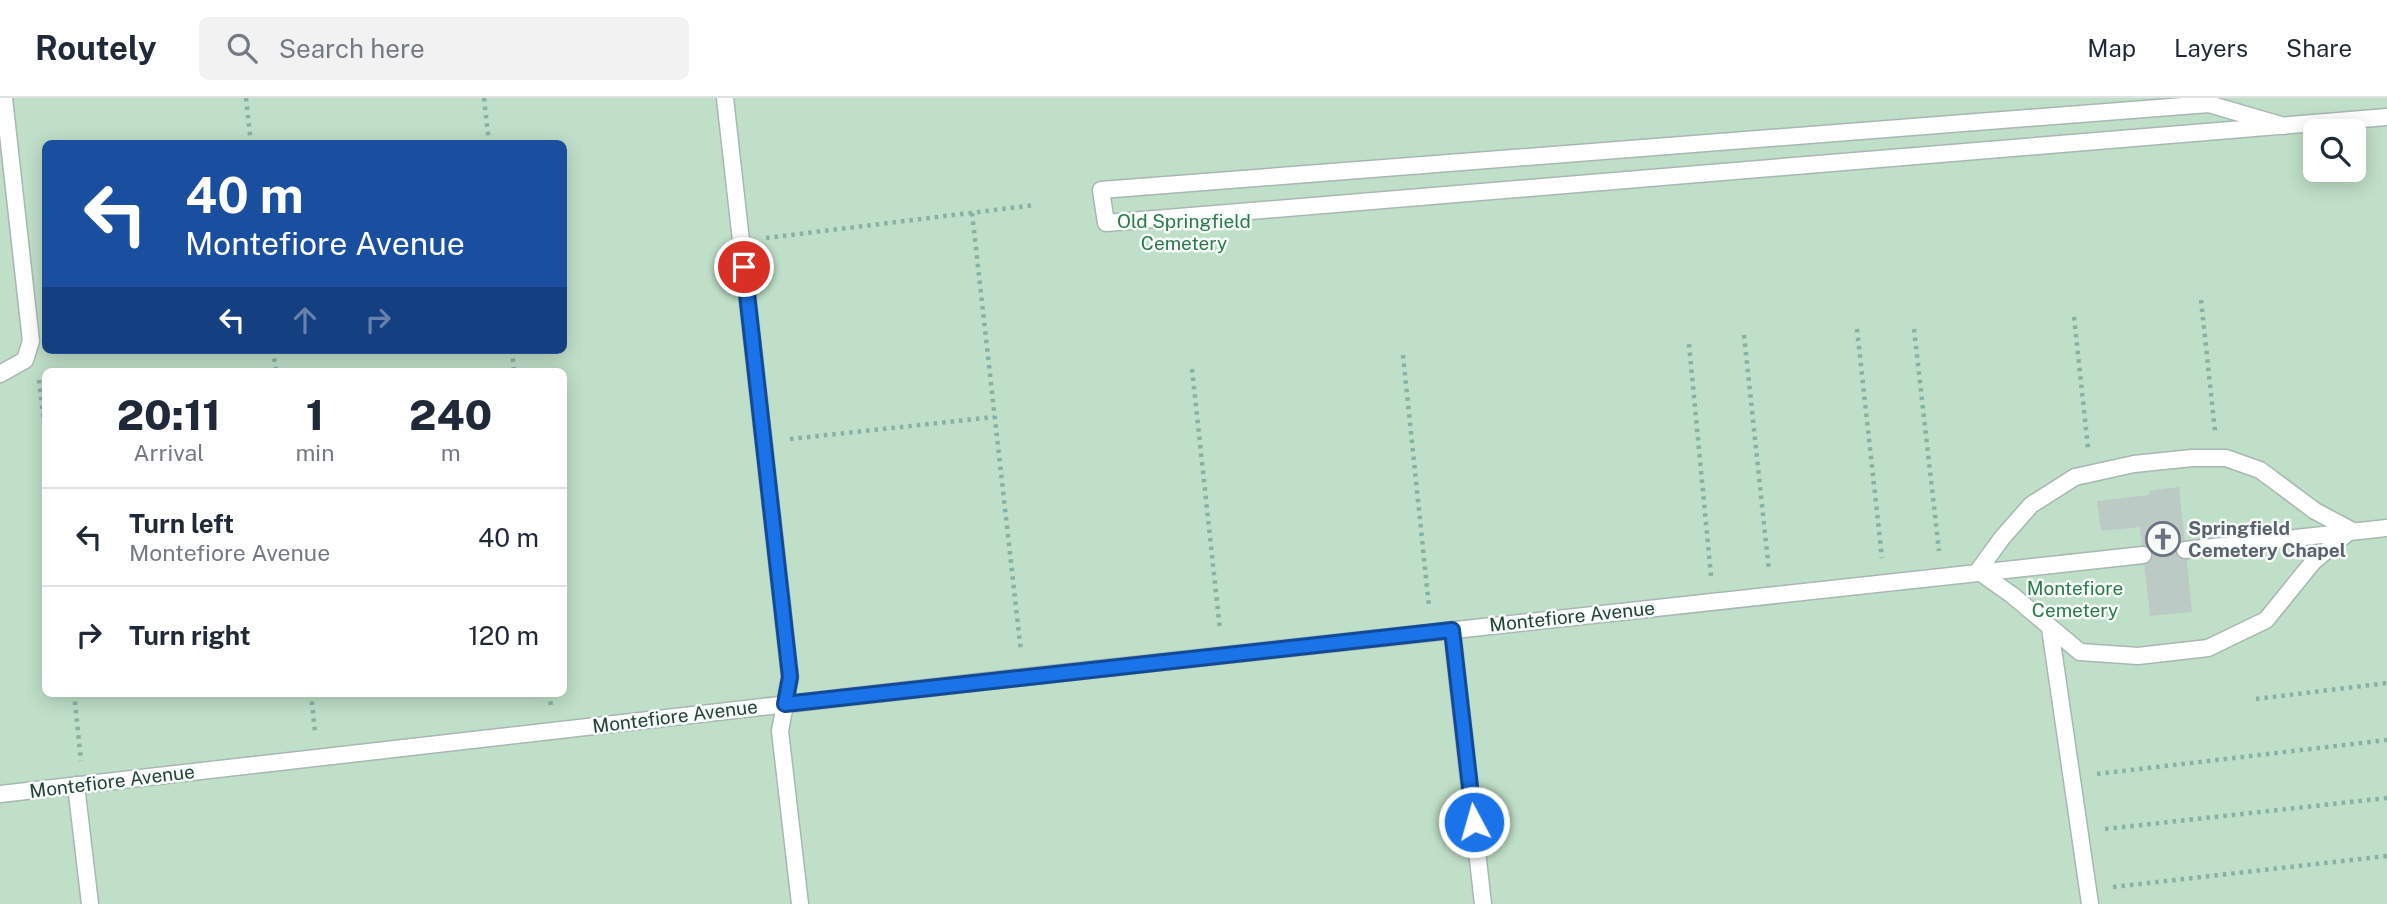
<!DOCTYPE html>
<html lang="en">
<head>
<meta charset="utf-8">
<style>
  :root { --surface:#fff; --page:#f2f2f3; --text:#1f2937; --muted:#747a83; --line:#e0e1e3 }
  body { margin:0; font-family:"Public Sans",sans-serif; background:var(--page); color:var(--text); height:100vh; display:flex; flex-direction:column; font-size:26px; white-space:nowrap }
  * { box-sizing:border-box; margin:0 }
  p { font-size:23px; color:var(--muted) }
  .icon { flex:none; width:38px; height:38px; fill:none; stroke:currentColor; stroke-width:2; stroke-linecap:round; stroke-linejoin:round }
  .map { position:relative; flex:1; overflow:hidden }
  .side { position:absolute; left:42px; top:270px; width:525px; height:329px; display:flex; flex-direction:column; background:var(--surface); border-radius:10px; box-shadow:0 4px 18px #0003 }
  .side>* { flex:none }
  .banner { position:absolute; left:42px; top:42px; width:525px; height:214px; border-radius:10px; box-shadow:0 4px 18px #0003; background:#1a4fa0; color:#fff; overflow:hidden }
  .controls { position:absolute; left:2303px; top:21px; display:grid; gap:14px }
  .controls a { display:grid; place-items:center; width:63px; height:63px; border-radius:10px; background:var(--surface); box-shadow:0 4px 18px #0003; font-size:35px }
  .pin { position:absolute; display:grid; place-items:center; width:60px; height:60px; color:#fff; margin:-30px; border:4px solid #fff; border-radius:50%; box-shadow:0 2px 7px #0007 }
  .me { position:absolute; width:77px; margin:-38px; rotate:354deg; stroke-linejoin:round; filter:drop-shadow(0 0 5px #0008) }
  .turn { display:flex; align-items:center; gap:24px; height:147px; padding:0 28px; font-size:32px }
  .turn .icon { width:91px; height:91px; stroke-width:2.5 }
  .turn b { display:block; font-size:49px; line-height:60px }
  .lanes { display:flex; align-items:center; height:66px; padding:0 28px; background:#0003; justify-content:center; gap:35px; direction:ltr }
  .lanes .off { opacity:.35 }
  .eta { display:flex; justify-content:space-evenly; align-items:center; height:119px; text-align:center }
  .eta b { font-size:42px; font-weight:800; line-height:49px }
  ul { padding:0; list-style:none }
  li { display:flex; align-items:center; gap:21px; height:98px; padding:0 28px; border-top:2px solid var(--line) }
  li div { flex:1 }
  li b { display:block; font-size:26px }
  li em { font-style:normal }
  header { display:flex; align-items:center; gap:42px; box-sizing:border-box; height:98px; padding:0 35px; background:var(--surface); border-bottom:2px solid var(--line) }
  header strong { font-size:33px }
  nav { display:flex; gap:38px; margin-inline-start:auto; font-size:24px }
  .search { width:490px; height:63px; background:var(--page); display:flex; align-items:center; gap:18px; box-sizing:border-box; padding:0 24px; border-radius:10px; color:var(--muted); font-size:26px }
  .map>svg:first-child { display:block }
  .green { fill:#bfdfc8; fill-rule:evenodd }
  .building { fill:#bbcac4 }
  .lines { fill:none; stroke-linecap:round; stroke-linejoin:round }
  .lane-casing { stroke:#a8b7b2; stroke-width:19 }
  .path { stroke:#86b2a5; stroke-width:4.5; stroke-dasharray:3.5 5; stroke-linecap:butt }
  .lane { stroke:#fff; stroke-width:16 }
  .route-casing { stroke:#114b97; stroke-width:18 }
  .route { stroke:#1a73e8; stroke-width:12 }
  .labels { text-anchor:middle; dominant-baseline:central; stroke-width:5; stroke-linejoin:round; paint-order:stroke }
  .park-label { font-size:19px; fill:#2d794c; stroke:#f6fbf9 }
  .worship-label { font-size:19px; font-weight:bold; fill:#5b616d; stroke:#f6fbf9; text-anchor:start }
  .street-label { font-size:19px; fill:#24413a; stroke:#f6fbf9 }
</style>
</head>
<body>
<header>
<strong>Routely</strong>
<div class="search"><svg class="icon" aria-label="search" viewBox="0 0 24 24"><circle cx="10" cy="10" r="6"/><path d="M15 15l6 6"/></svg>Search here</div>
<nav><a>Map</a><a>Layers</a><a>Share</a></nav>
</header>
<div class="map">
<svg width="2387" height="806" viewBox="0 0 2387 806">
  <rect width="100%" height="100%" fill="#e6efeb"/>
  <!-- green -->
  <path class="green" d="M0,0H2387V806H0ZM2315,33H2354V72H2315ZM46,46H564V252H46ZM46,273H564V595H46Z"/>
  <!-- building -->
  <polygon class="building" points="2179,389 2192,514 2150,518 2140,429 2101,433 2097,403 2149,397 2149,393"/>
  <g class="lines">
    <!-- lane casing -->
    <g class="lane-casing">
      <g id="lane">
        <polyline points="725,0 790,579 780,633 800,806"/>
        <polyline points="2284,28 2209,6 1101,92 1106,125 2387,19"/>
        <polyline points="0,276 25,262 31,243 4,0"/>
        <polygon points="2192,360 2226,360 2260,372 2315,413 2351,432 2313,464 2266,522 2208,550 2138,558 2080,554 2012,497 1978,473 2002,440 2031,407 2075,379 2134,366"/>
        <polyline points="2185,452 2387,430"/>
        <polyline points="2050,530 2090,806"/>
        <polyline points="1452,532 1483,806"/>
        <polyline points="76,687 90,806"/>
        <polyline points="0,696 1024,579 2143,457"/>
      </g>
    </g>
    <!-- path -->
    <g class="path">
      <polyline points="246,0 251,46"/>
      <polyline points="484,0 489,46"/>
      <polyline points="972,115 1021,554"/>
      <polyline points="766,140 1035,107"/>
      <polyline points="2201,202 2215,333"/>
      <polyline points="2074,219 2088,350"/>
      <polyline points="1857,231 1882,460"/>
      <polyline points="1914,231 1939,453"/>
      <polyline points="1744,237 1769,473"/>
      <polyline points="1689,246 1711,478"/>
      <polyline points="273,252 276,273"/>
      <polyline points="512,252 514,273"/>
      <polyline points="1403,257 1429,509"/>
      <polyline points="1192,271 1220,532"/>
      <polyline points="39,282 46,340"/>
      <polyline points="790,341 994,319"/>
      <polyline points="74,595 81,663"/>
      <polyline points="311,595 315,634"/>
      <polyline points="549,595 551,608"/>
      <polyline points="2256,601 2387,585"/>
      <polyline points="2097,676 2387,642"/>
      <polyline points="2105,731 2387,700"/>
      <polyline points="2113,789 2387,758"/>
    </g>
    <!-- lane -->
    <use href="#lane" class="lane"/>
  </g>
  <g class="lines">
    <!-- route casing -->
    <g class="route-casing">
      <polyline id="route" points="744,169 790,579 785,606 1452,532 1474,724"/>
    </g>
    <!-- route -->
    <use href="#route" class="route"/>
  </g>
  <!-- icons -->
  <defs>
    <g id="church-ring" transform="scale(1.75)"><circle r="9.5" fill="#f6fbf9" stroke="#6b7280" stroke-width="1.5"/><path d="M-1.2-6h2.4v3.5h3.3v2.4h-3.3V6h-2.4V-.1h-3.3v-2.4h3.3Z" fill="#6b7280"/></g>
  </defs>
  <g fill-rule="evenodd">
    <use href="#church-ring" x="2163" y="441"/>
  </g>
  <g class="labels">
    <!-- park labels -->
    <g class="park-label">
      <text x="1184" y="123">Old Springfield<tspan x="1184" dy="22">Cemetery</tspan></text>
      <text x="2075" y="490">Montefiore<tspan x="2075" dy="22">Cemetery</tspan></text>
    </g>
    <!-- worship labels -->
    <g class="worship-label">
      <text x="2188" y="430">Springfield<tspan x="2188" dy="22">Cemetery Chapel</tspan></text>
    </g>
    <!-- street labels -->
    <g class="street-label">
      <text transform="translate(1572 518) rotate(-6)">Montefiore Avenue</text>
      <text transform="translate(675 618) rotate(-7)">Montefiore Avenue</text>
      <text transform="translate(112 683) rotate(-7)">Montefiore Avenue</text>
    </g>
  </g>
</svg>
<div class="controls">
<a><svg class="icon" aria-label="search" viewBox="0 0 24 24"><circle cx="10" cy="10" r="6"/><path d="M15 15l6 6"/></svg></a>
</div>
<div class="pin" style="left:744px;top:169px;background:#d93025"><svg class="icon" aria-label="arrive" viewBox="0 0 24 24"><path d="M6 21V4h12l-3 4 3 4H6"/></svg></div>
<svg class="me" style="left:1474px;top:724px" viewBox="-20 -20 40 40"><circle r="17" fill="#1a73e8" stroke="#fff" stroke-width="3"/><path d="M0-11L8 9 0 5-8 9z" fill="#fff"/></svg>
<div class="banner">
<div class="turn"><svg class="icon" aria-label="left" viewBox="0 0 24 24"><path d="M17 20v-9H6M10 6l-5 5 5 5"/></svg><div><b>40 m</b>Montefiore Avenue</div></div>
<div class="lanes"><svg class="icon" aria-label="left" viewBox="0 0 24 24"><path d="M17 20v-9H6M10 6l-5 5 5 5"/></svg><svg class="icon off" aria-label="ahead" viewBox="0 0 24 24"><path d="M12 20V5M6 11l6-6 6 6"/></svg><svg class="icon off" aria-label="right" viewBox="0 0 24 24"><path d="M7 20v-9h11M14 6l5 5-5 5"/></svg></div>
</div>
<section class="side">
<div class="eta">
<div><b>20:11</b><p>Arrival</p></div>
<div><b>1</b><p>min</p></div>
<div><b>240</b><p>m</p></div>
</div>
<ul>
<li><svg class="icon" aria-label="left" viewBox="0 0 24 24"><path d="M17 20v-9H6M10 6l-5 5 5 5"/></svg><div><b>Turn left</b><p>Montefiore Avenue</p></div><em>40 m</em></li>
<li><svg class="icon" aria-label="right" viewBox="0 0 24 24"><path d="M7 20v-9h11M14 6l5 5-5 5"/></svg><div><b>Turn right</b></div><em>120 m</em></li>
</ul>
</section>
</div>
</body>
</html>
